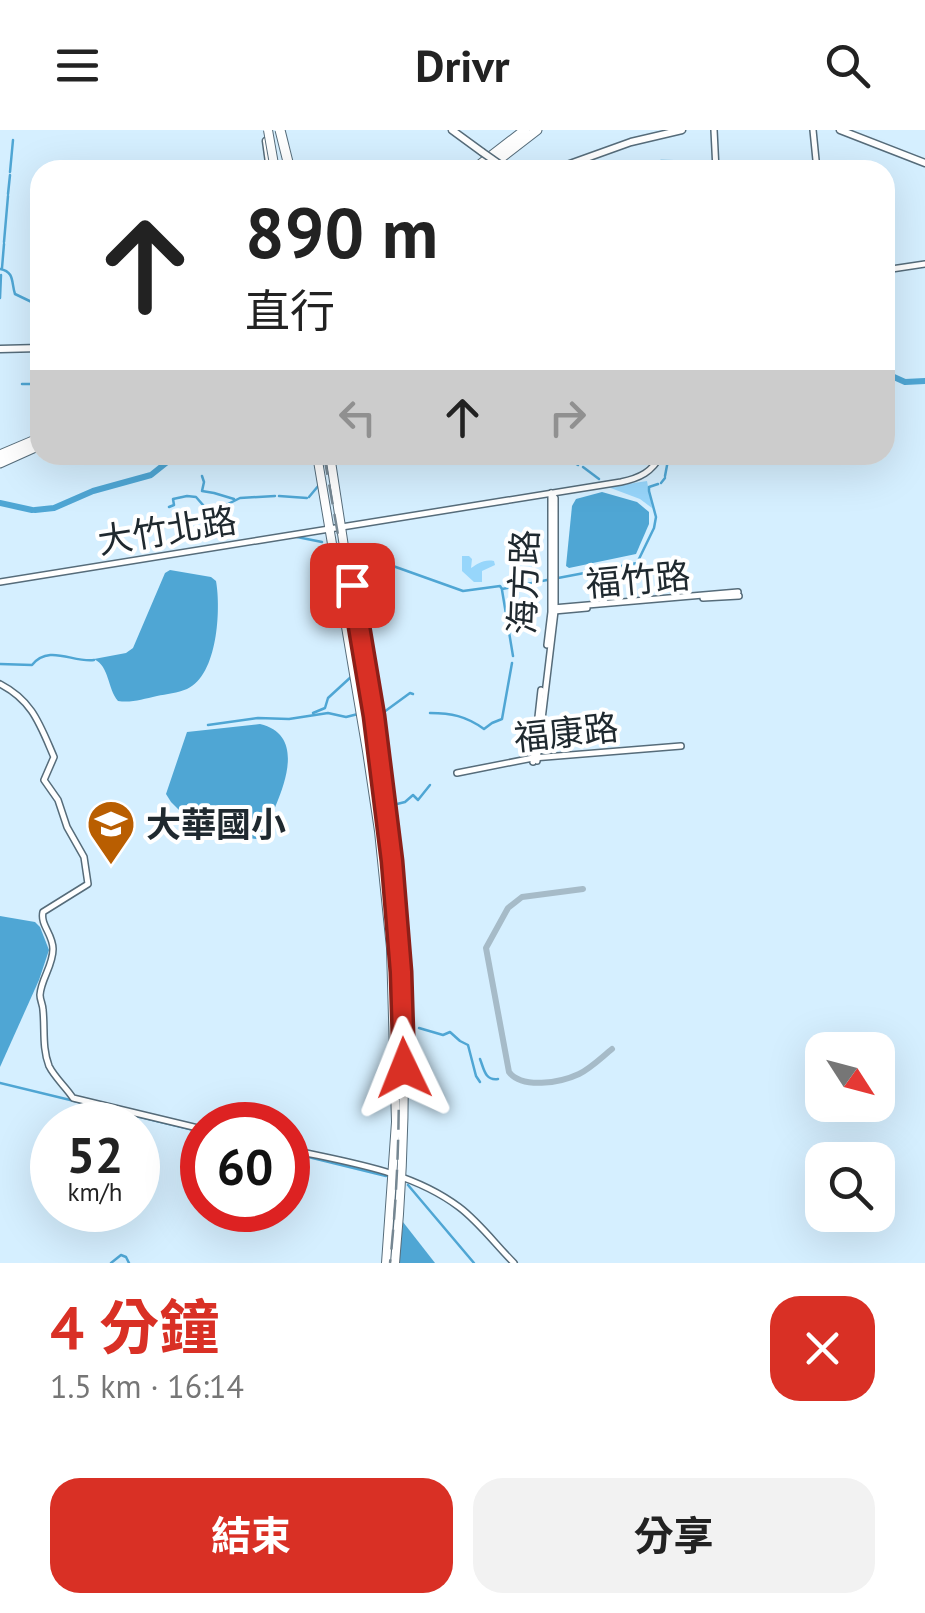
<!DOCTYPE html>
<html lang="zh-TW">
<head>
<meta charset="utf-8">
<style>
  :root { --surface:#fff; --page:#f2f2f2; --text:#222; --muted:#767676; --accent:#d93025 }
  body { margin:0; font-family:"PT Sans","Noto Sans TC",sans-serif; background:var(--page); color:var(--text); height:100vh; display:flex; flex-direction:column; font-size:38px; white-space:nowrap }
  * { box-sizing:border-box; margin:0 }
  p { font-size:32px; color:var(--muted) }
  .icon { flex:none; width:55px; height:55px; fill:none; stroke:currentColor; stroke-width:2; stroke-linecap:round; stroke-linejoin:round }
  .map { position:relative; height:1133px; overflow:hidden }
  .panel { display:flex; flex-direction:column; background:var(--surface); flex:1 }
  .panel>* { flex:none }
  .banner { position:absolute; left:30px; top:30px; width:865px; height:305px; border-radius:30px; box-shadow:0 10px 40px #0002; background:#fff; color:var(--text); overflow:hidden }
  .needle { width:65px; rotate:126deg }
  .buttons { position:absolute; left:805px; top:902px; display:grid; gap:20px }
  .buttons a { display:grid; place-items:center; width:90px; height:90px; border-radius:20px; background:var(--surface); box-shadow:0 10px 40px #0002; font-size:50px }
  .speed { position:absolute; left:30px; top:972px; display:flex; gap:20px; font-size:50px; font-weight:700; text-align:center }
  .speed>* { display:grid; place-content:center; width:130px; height:130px; border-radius:50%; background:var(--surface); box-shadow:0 10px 40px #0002; line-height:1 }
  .speed small { font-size:25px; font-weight:400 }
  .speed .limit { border:15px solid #d22; background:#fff; color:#111 }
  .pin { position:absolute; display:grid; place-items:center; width:85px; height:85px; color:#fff; margin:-42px; border-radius:20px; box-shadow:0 5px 15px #0006 }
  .me { position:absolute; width:110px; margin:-55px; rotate:358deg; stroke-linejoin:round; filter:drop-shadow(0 0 8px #0008) }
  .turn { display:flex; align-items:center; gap:35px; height:210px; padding:0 50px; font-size:45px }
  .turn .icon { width:130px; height:130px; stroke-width:2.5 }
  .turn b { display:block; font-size:70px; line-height:85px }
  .lanes { display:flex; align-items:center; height:95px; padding:0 50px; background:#0003; justify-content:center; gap:50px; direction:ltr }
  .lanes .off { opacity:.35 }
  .round { display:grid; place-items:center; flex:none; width:105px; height:105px; border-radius:30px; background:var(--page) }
  .head { display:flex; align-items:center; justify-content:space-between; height:170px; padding:0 50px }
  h1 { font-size:60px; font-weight:700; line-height:75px; color:var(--accent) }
  .primary-button { display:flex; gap:20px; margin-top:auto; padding:20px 50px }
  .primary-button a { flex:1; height:115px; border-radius:30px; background:var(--accent); color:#fff; font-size:40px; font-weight:700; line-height:115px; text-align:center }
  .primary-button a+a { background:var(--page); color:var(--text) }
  header { display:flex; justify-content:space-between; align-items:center; height:130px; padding:0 50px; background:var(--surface); font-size:45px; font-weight:700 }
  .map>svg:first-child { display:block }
  .green { fill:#97d6fb }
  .water { fill:#4fa6d4 }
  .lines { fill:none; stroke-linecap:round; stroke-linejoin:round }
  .stream { stroke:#4fa6d4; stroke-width:2.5 }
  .river { stroke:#4fa6d4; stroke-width:6 }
  .taxiway { stroke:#a6bbc8; stroke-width:6 }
  .tertiary-casing { stroke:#566c7a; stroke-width:8 }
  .secondary-casing { stroke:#566c7a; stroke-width:9 }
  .primary-casing { stroke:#566c7a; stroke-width:10 }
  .motorway-casing { stroke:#566c7a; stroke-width:11 }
  .tertiary { stroke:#fff; stroke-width:5 }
  .secondary { stroke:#fff; stroke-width:6 }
  .primary { stroke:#fff; stroke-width:8 }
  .motorway { stroke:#fff; stroke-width:9 }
  .rail { stroke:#768792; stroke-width:2.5; stroke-dasharray:20 10; stroke-linecap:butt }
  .secondary-bridge-casing { stroke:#566c7a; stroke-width:9; stroke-linecap:butt }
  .primary-bridge-casing { stroke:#566c7a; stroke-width:10; stroke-linecap:butt }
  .motorway-bridge-casing { stroke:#566c7a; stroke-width:11; stroke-linecap:butt }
  .secondary-bridge { stroke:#fff; stroke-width:6 }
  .primary-bridge { stroke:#fff; stroke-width:8 }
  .motorway-bridge { stroke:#fff; stroke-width:9 }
  .route-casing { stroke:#8d1f18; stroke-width:25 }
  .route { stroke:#d93025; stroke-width:18 }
  .labels { text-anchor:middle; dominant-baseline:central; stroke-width:8; stroke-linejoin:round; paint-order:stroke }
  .street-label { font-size:35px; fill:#1f292f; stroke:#fff }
  .poi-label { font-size:35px; font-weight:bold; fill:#1f292f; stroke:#fff; text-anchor:start }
</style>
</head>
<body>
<header><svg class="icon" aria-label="menu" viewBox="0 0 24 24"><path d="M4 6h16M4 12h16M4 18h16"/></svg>Drivr<svg class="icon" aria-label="search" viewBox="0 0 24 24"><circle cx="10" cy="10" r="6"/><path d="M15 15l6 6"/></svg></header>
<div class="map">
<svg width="925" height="1133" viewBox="0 0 925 1133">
  <rect width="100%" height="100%" fill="#d5efff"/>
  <!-- green -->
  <g class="green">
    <polygon points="647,351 652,378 640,369 608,357"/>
    <path d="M462,426H469L472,429L471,438C478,434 483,429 494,431L495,435L482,441V452H474L462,441Z"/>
  </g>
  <!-- water -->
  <g class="water">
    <polygon points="602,362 637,372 649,382 649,394 636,424 569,438 566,436 572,376 576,369"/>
    <path d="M170,440L211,447L216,451C221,479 218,545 187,559C178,563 166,564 157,566C143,569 132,573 118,571C107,558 110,537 94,529L126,523L133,518L165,443Z"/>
    <path d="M260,594C301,604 288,646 276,675C271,687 268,702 256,709L201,702L171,672L166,664L187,602Z"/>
    <polygon points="0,786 35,792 40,797 49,820 39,850 0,937"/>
    <polygon points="403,1092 435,1133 399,1133"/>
  </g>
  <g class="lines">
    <!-- stream -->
    <g class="stream">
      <polyline points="661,31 713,32"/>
      <polyline points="223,40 235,38 255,40"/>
      <polyline points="10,42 13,10"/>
      <polyline points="8,64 10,45"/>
      <polyline points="4,112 8,66"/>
      <polyline points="2,138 4,114"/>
      <path d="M0,139C15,142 11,152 15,164L40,176"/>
      <polyline points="0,168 1,145"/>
      <polyline points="22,254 40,254"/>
      <polyline points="562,325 578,335"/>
      <polyline points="583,337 599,349"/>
      <polyline points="202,346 204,352 202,361 214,363 234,369"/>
      <polyline points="665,346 669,325"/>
      <polyline points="661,353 665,348"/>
      <polyline points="279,366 307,368"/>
      <polyline points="309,367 319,355"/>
      <polyline points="169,377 174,375 173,369 187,366 196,367 210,383 240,368 275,366"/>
      <polyline points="297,407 322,412"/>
      <polyline points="349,420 389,434"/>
      <polyline points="393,436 463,461 500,456 502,459 547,450"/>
      <polyline points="558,448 637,433 654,398 656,387 649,361 649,357 658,354"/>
      <polyline points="502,460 513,526"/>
      <path d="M0,534L32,535C49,514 73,533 94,530"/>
      <polyline points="313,583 325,578 328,568 352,546"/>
      <path d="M430,583C451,583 466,586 484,599L492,593L502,589L512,533"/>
      <polyline points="375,584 384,582 410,563 413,564"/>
      <polyline points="208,595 258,588 289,589 328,583 346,587 358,584"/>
      <polyline points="389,676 405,672 413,665 418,670 430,655"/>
      <polyline points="419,898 443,905 450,902 460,911 468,915 476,946 480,952"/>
      <path d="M480,929C484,939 485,951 498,949"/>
      <polyline points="0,953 202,1002"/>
      <polyline points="288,1022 386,1046"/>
      <polyline points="408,1055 474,1133"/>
      <polyline points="111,1133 121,1125 126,1127 129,1133"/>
    </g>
    <!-- river -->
    <g class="river">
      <polyline points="885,243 905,252 925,251"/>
      <polyline points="0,373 32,380"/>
      <polyline points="35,380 54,378 93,361 151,345 176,325"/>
    </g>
    <!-- taxiway -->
    <path class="taxiway" d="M583,759L522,767L508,778L486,818L509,942C522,959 560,953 579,944C591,938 602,927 612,919"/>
    <!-- tertiary casing -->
    <g class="tertiary-casing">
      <g id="tertiary">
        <polyline points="714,0 716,40"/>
        <polyline points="813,0 817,40"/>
        <polyline points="885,140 925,134"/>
        <polyline points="857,325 857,330"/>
        <polyline points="861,325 861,330"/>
        <path d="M0,452L621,352C640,348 652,342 661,325"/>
        <polyline points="703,468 739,466"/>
        <polyline points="553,478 738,462"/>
        <polyline points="554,481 587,478"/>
        <polyline points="547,515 551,482 551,366"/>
        <path d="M0,554C33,571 40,595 54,627L44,650L58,670L67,697L84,727L88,754L43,782C40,795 53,804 53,819C53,836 41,849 40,865C40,870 43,875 43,880C45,899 42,918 49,936C55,948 66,957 73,968L202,999"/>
        <polyline points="537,631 555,481 555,368 551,363"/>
        <polyline points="533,632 541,560"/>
        <polyline points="457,643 533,628 681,616"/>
        <path d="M288,1019C345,1032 410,1040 459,1077C479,1092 496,1115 514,1133"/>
      </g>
    </g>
    <!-- secondary casing -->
    <g class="secondary-casing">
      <g id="secondary">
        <polyline points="452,0 482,22"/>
        <polyline points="840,0 925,33"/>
        <polyline points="266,11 270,40"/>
        <polyline points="502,36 511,40"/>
        <polyline points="553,40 631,12 682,0"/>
        <polyline points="0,219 40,218"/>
      </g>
    </g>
    <!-- primary casing -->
    <g class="primary-casing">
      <g id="primary">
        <polyline points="317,325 367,621 379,701 391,818 396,992 386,1133"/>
        <path d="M330,325L392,731C397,800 405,870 404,940C404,1004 401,1069 395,1133"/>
      </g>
    </g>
    <!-- motorway casing -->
    <g class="motorway-casing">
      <g id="motorway">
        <polyline points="473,40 525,0"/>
        <polyline points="485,40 537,0"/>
        <polyline points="0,325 40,308"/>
        <polyline points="0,333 40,315"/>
      </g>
    </g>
    <!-- tertiary -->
    <use href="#tertiary" class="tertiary"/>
    <!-- secondary -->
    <use href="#secondary" class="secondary"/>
    <!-- primary -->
    <use href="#primary" class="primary"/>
    <!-- motorway -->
    <use href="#motorway" class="motorway"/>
    <!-- rail -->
    <g class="rail">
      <polyline points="271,0 278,40"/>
      <path d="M324,325C371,592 419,861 390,1133"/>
    </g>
    <!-- secondary-bridge casing -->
    <g class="secondary-bridge-casing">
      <polyline id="secondary-bridge" points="482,22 502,36"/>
    </g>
    <!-- primary-bridge casing -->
    <g class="primary-bridge-casing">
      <polyline id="primary-bridge" points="268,0 275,40"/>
    </g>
    <!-- motorway-bridge casing -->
    <g class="motorway-bridge-casing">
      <polyline id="motorway-bridge" points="280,0 290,40"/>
    </g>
    <!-- secondary-bridge -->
    <use href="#secondary-bridge" class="secondary-bridge"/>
    <!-- primary-bridge -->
    <use href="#primary-bridge" class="primary-bridge"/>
    <!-- motorway-bridge -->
    <use href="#motorway-bridge" class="motorway-bridge"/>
  </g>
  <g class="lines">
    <!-- route casing -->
    <g class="route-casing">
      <polyline id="route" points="352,455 374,586 392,731 401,842 404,938"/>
    </g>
    <!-- route -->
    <use href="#route" class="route"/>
  </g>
  <!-- icons -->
  <defs>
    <g id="school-pin" transform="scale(2.5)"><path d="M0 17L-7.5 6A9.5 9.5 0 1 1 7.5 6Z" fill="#b95e01" stroke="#fff"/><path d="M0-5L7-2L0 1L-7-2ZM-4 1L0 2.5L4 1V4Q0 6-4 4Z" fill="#fff"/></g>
  </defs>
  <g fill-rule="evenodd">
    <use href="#school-pin" x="111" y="694"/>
  </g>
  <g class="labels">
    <!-- street labels -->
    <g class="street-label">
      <text transform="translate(167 400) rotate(-9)">大竹北路</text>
      <text transform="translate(638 449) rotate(-5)">福竹路</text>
      <text transform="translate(523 452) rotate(-88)">海方路</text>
      <text transform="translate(566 602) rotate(-6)">福康路</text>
    </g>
    <!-- poi labels -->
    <g class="poi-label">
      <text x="146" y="694">大華國小</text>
    </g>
  </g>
</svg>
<div class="buttons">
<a><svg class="needle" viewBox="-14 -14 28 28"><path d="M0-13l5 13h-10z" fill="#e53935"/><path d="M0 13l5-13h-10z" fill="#767676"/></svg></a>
<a><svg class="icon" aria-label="search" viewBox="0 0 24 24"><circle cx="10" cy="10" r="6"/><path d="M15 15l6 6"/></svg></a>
</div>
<div class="speed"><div>52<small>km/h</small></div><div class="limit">60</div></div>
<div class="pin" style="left:352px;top:455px;background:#d93025"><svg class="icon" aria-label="arrive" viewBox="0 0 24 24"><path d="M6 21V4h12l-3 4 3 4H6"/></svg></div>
<svg class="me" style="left:404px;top:938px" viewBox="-20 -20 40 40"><path d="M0-17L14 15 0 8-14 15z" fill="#d93025" stroke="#fff" stroke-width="4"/></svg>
<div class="banner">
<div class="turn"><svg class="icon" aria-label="ahead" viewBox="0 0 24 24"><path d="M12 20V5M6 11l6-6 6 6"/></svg><div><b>890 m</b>直行</div></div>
<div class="lanes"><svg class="icon off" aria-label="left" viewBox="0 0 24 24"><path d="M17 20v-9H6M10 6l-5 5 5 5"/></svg><svg class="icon" aria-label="ahead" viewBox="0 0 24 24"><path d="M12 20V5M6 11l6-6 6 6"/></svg><svg class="icon off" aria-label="right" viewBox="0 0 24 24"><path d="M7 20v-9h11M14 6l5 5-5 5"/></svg></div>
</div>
</div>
<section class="panel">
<div class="head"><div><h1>4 分鐘</h1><p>1.5 km · 16:14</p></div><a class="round" style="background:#d93025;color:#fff"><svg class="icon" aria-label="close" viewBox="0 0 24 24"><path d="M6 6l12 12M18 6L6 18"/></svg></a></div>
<div class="primary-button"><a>結束</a><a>分享</a></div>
</section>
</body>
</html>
